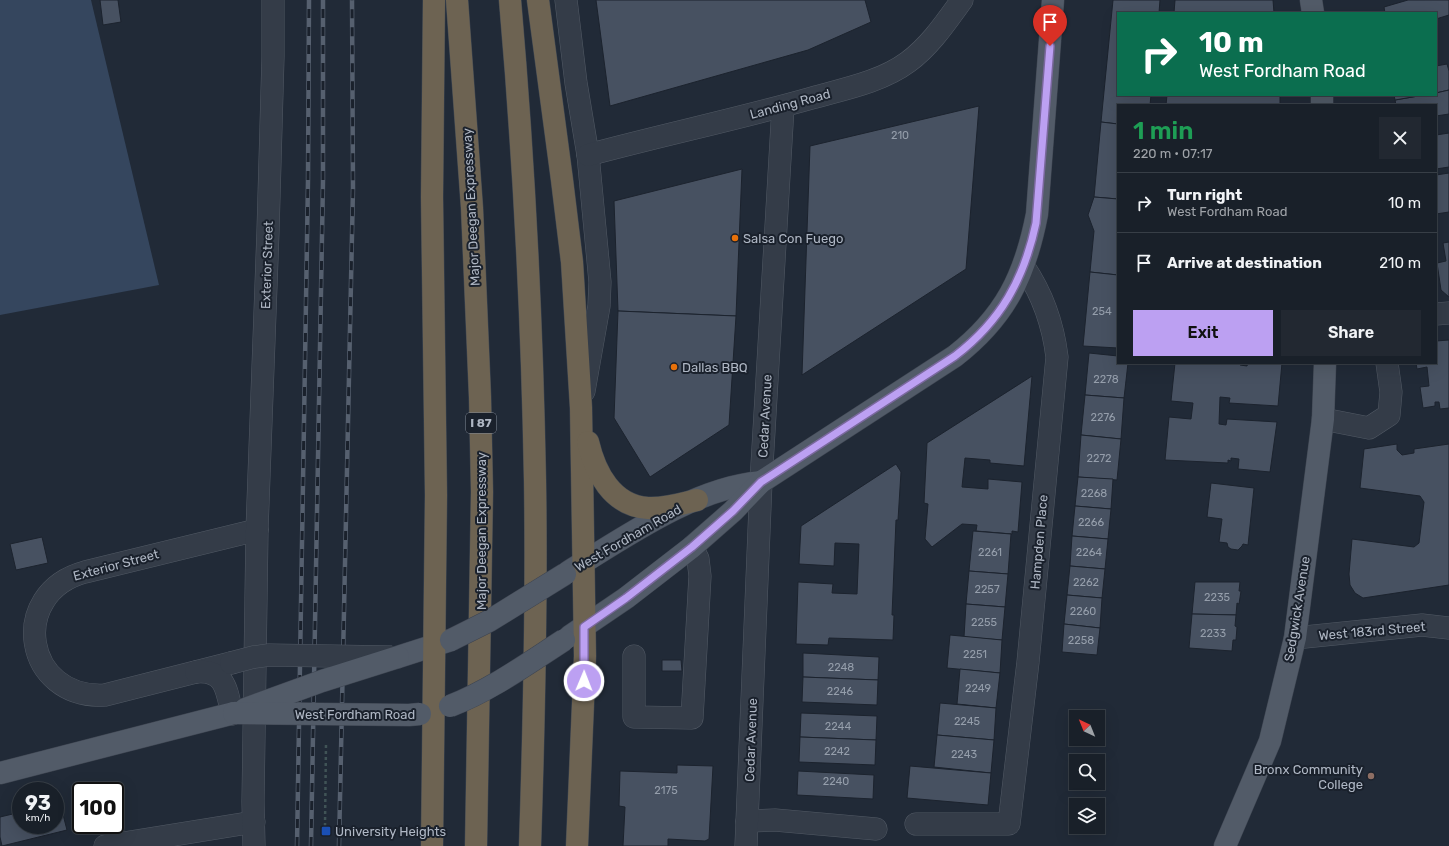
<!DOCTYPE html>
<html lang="en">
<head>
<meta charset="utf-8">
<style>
  :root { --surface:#192029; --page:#222831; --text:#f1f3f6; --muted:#9fa3a8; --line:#373e46; --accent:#bca0f2 }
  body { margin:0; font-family:Rubik,sans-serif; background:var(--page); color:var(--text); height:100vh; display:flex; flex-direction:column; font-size:15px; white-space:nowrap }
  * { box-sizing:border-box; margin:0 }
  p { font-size:13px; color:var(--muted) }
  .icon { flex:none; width:22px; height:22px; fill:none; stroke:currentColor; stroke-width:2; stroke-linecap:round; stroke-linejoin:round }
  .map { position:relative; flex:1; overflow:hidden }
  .panel { position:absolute; left:1117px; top:104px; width:320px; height:260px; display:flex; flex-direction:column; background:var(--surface); border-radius:0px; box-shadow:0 4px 16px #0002,0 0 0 1px var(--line) }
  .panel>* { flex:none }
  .top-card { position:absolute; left:1117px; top:12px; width:320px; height:84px; border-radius:0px; box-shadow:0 4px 16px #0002,0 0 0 1px var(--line); background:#0b6e4f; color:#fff; overflow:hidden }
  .needle { width:26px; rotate:317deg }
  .buttons { position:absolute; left:1069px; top:710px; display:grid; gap:8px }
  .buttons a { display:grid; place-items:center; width:36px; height:36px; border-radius:0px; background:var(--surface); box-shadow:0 4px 16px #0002,0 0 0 1px var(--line); font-size:20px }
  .speed { position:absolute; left:12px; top:782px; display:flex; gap:8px; font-size:20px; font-weight:700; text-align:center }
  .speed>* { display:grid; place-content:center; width:52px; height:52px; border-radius:50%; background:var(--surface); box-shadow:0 4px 16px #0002,0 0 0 1px var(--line); line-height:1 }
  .speed small { font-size:10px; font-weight:400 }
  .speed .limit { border:2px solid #111; border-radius:6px; background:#fff; color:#111 }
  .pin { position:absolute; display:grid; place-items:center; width:34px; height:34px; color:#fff; margin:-41px -17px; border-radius:50% 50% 50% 0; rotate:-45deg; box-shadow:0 0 4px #0007 }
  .pin .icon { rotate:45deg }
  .me { position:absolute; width:44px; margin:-22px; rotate:1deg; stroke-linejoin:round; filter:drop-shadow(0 0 3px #0008) }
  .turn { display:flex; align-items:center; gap:14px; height:84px; padding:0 16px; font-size:18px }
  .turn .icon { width:52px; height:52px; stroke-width:2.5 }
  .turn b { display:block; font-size:28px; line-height:34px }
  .round { display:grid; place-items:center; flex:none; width:42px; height:42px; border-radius:0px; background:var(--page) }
  .headline { display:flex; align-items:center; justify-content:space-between; height:68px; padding:0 16px }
  h1 { font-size:24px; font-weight:600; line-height:30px; color:#1e9e55 }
  .primary-button { display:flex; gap:8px; margin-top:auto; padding:8px 16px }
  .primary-button a { flex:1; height:46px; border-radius:0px; background:var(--accent); color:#111; font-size:16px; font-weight:600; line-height:46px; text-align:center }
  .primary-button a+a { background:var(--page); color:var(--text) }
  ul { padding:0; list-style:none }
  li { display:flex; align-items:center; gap:12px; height:60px; padding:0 16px; border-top:1px solid var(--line) }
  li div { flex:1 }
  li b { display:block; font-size:15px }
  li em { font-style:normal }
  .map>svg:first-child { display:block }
  .water { fill:#35465e }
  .building { fill:#475161; stroke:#1c232e }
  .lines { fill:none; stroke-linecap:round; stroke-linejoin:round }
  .minor-casing { stroke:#525a65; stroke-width:23 }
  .major-casing { stroke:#3e4551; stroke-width:23 }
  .highway-casing { stroke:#3f4752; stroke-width:23 }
  .path { stroke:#405356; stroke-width:2.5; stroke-dasharray:3 3; stroke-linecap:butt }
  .minor { stroke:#343c48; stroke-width:22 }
  .major { stroke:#525b68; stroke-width:22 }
  .highway { stroke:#6d6352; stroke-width:22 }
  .rail-casing { stroke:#56606f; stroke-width:4.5 }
  .rail { stroke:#1a212c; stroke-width:3; stroke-dasharray:9; stroke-linecap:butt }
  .minor-bridge-casing { stroke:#525a65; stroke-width:23; stroke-linecap:butt }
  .major-bridge-casing { stroke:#3e4551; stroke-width:23; stroke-linecap:butt }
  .minor-bridge { stroke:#343c48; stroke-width:22 }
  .major-bridge { stroke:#525b68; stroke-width:22 }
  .route-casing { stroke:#7a689d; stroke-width:10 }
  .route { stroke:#bca0f2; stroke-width:7 }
  .food-dot { fill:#e8710a; stroke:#1a212c; stroke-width:1.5 }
  .education-dot { fill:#8d6e63; stroke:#1a212c; stroke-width:1.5 }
  .transit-dot { fill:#1a4fb4; stroke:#1a212c; stroke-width:1.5 }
  .labels { text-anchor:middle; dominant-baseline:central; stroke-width:4; stroke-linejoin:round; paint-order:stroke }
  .number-label { font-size:11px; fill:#959eab }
  .shield { fill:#1a212c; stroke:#828a96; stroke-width:1 }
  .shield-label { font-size:12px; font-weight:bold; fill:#afb7c4 }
  .street-label { font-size:13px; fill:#afb7c4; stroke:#1a212c }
  .poi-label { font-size:13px; fill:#afb7c4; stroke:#1a212c; text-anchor:start }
</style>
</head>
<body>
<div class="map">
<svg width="1449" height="846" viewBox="0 0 1449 846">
  <rect width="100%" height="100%" fill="#212a37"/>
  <!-- water -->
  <polygon class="water" points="0,0 91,0 159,285 0,315"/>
  <!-- building -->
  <g class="building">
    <polygon points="100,0 118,0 121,22 103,25"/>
    <polygon points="596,0 865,0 871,22 808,50 610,106"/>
    <polygon points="1113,0 1160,0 1159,13 1118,13 1118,95 1151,95 1150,105 1118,105 1118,124 1101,122"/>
    <polygon points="1175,0 1273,0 1274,13 1174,13"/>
    <polygon points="1408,0 1449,0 1449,15 1436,19 1436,13 1385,13 1384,7"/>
    <polygon points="1447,64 1449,71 1449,90 1436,93 1436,66"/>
    <polygon points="1449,90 1449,114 1436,116 1436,105 1396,105 1395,100 1424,95 1436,95 1436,93"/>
    <polygon points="1167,95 1280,95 1280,105 1166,105"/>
    <polygon points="1394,95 1424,95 1395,100"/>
    <polygon points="979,106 966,269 802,375 810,146"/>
    <polygon points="1101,122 1118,124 1118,199 1094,197"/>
    <polygon points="1449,133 1449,167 1436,169 1436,135"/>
    <polygon points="742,169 736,316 618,311 614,201"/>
    <polygon points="1449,173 1449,212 1436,214 1436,175"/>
    <polygon points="1094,197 1118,199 1118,275 1090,272 1094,231 1088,215"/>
    <polygon points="1449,242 1449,297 1441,290 1437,263 1446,261 1443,243"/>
    <polygon points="1090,272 1118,275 1118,348 1083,346"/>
    <polygon points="618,311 736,316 729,425 650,477 614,418"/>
    <polygon points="1449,340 1449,408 1440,409 1439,402 1435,402 1435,406 1423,408 1420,387 1429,386 1427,367 1417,369 1416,363 1436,363 1436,341"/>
    <polygon points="1089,353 1118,356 1118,363 1128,363 1124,398 1085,395"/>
    <polygon points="1175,363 1240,363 1240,365 1247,366 1248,363 1282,363 1278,406 1229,403 1230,398 1220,397 1219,424 1226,425 1227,419 1277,422 1270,472 1238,469 1239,459 1231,458 1231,461 1228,460 1228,463 1165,460 1169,417 1191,419 1193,403 1171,401"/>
    <polygon points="1032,376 1024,466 990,463 990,460 965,458 962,487 988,489 988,479 1022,482 1018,532 1012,531 1012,534 976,531 977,525 962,524 932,547 925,539 928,504 924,503 927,443"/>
    <polygon points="1085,395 1124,398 1121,439 1081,435"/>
    <polygon points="1081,435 1121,439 1117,480 1078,477"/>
    <polygon points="1397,444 1397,450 1402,455 1414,453 1414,449 1449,444 1449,585 1363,598 1355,593 1350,585 1349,574 1352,539 1414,547 1419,543 1424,502 1420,496 1360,488 1364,449"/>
    <polygon points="896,464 901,472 898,520 896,520 892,615 894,615 893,640 829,638 828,645 796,644 798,582 833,584 832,593 857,594 859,544 835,543 834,566 799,564 801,526"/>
    <polygon points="1078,477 1113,479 1111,509 1075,506"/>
    <polygon points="1211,483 1254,488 1248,545 1243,544 1242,546 1238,550 1231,549 1228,547 1227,543 1219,542 1222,519 1207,517"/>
    <polygon points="1075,506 1111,509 1108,539 1072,536"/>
    <polygon points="973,531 1011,534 1008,574 969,571"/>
    <polygon points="1072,536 1108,539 1105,569 1070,566"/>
    <polygon points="42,537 48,563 16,570 10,544"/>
    <polygon points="1070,566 1105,569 1102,598 1067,595"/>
    <polygon points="969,571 1008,574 1005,607 966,604"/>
    <polygon points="1195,582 1240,582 1239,591 1241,591 1239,604 1237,603 1236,615 1192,614"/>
    <polygon points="1067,595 1102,598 1100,628 1064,624"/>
    <polygon points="966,604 1005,607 1002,640 964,637"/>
    <polygon points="1192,614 1236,615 1235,626 1237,627 1236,640 1233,640 1232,651 1189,648"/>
    <polygon points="1064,624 1100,628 1097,655 1062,652"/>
    <polygon points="950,635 1002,640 1000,673 947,668"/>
    <polygon points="803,653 879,657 878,680 803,677"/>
    <polygon points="662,660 681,660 682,671 662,671"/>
    <polygon points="960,669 1000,673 996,708 957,704"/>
    <polygon points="803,677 878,680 877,705 802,702"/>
    <polygon points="940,703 996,708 994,740 937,735"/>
    <polygon points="801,713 877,716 876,740 800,737"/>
    <polygon points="937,735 994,740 991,773 934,767"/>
    <polygon points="800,737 876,740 875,765 799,762"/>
    <polygon points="677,765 713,766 709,839 705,841 668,839 668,846 623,846 625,807 619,806 620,771 677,773"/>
    <polygon points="910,766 991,773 988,805 907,798"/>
    <polygon points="798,771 874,775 873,799 797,795"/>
    <polygon points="60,803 67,830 2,846 0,837 0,817 21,812 21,825 55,825 55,804"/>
  </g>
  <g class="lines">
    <!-- minor casing -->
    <g class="minor-casing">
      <g id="minor">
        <polyline points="566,0 576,83 588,155 600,282 599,306 584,391"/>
        <path d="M588,155C662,135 738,119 812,98C844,89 881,82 908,62C930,46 946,22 962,0"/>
        <polyline points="1436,314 1449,313"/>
        <polyline points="1323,419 1369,428 1389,415 1391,392 1387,363"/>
        <polyline points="1295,638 1422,625 1449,628"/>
        <polyline points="634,656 634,717 692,718 700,576 698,559 692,547"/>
        <path d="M231,663L105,695C24,700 7,593 85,572L257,530"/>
        <path d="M196,672C226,669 227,692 232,714"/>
        <polyline points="747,821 775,820 876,829"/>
        <path d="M916,824H1009L1028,662L1057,357C1053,324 1043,295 1024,267"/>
        <polyline points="105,846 254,822"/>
        <polyline points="254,846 253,802 257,530 268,231 273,57 273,0"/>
        <polyline points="746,846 761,482 783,107"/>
      </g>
    </g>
    <!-- major casing -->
    <g class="major-casing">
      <g id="major">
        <polyline points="1311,0 1313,13"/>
        <polyline points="1322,95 1322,105"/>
        <path d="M568,572C625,537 694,488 761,482"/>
        <path d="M570,636L626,598L692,547L733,511L761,482L955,356C1005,317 1025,276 1037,214L1053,0"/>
        <polyline points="398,657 451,640"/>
        <polyline points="0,773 234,713"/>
        <polyline points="1225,846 1270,741 1295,638 1323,419 1325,363"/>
      </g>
    </g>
    <!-- highway casing -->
    <g class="highway-casing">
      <g id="highway">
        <polyline points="457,0 472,208 480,397 482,492 476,846"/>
        <path d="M510,0C524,160 532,320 535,480C537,602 534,724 530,846"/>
        <polyline points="538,0 562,180 572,262 581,408 585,656 577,846"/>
        <path d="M588,442C595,472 612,506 648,508C664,509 681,504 697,500"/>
        <polyline points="432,846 436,495 432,197 434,0"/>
      </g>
    </g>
    <!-- path -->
    <polyline class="path" points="325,826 326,744"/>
    <!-- minor -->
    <use href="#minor" class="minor"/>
    <!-- major -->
    <use href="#major" class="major"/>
    <!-- highway -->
    <use href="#highway" class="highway"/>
    <!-- rail casing -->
    <g class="rail-casing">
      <g id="rail">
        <polyline points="297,846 308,180 309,0"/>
        <polyline points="311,846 323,181 323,0"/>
        <polyline points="339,846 353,188 352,0"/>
      </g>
    </g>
    <!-- rail -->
    <use href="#rail" class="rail"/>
    <!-- minor-bridge casing -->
    <g class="minor-bridge-casing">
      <polyline id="minor-bridge" points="231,663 254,657 269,655 392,657"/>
    </g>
    <!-- major-bridge casing -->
    <g class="major-bridge-casing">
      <g id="major-bridge">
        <polyline points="451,640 489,621 565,574"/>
        <path d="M450,706C491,690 527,664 564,640"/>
        <polyline points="245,709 322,681 398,657"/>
        <polyline points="234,713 409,715 420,714"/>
      </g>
    </g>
    <!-- minor-bridge -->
    <use href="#minor-bridge" class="minor-bridge"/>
    <!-- major-bridge -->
    <use href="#major-bridge" class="major-bridge"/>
  </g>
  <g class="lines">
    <!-- route casing -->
    <g class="route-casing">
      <path id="route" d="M584,681V627L626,598L692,547L733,511L761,482L955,356C1001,321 1024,279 1036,223L1050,46"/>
    </g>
    <!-- route -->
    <use href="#route" class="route"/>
  </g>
  <!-- markers -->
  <g class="food-dot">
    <circle cx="735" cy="238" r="4"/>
    <circle cx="674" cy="367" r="4"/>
  </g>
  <circle class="education-dot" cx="1371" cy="776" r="4"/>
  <rect class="transit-dot" x="321" y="826" width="10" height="10" rx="2"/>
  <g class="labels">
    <!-- number labels -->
    <g class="number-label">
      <text x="900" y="135">210</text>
      <text x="1102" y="311">254</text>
      <text x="1106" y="379">2278</text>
      <text x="1103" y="417">2276</text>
      <text x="1099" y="458">2272</text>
      <text x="1094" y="493">2268</text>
      <text x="1091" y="522">2266</text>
      <text x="990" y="552">2261</text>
      <text x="1089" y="552">2264</text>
      <text x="1086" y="582">2262</text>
      <text x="987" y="589">2257</text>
      <text x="1217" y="597">2235</text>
      <text x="1083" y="611">2260</text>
      <text x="984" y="622">2255</text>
      <text x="1213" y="633">2233</text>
      <text x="1081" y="640">2258</text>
      <text x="975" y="654">2251</text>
      <text x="841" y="667">2248</text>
      <text x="978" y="688">2249</text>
      <text x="840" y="691">2246</text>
      <text x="967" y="721">2245</text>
      <text x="838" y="726">2244</text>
      <text x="837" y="751">2242</text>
      <text x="964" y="754">2243</text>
      <text x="836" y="781">2240</text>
      <text x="666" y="790">2175</text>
    </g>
    <!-- shield labels -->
    <rect class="shield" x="466" y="413" width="30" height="20" rx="3"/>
    <g class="shield-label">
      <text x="481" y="423">I 87</text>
    </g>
    <!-- street labels -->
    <g class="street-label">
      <text transform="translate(790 104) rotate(-15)">Landing Road</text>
      <text transform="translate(471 207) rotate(-93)">Major Deegan Expressway</text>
      <text transform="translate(267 265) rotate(-88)">Exterior Street</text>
      <text transform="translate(765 416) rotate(-87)">Cedar Avenue</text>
      <text transform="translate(481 531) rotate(-90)">Major Deegan Expressway</text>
      <text transform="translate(628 538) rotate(-30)">West Fordham Road</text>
      <text transform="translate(1039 542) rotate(-85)">Hampden Place</text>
      <text transform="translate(116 565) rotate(-15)">Exterior Street</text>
      <text transform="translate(1297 609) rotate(-81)">Sedgwick Avenue</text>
      <text transform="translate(1372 631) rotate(-5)">West 183rd Street</text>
      <text x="355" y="714">West Fordham Road</text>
      <text transform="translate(751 740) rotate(-88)">Cedar Avenue</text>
    </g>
    <!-- poi labels -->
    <g class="poi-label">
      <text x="743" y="238">Salsa Con Fuego</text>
      <text x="682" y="367">Dallas BBQ</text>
      <text x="1363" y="769" text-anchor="end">Bronx Community<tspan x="1363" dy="15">College</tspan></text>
      <text x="335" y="831">University Heights</text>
    </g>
  </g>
</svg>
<div class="buttons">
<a><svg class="needle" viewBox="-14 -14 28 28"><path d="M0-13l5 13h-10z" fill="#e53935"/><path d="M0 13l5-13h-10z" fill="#9fa3a8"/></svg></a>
<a><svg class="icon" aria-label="search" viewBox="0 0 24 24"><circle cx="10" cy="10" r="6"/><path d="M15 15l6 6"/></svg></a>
<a><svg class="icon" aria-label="layers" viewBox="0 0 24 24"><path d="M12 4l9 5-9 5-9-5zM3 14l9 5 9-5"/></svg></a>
</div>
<div class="speed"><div>93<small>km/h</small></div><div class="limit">100</div></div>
<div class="pin" style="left:1050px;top:46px;background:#d93025"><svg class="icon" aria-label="arrive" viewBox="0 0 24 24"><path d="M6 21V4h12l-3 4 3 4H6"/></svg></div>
<svg class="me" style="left:584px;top:681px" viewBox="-20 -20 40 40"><circle r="17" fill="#bca0f2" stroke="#fff" stroke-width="3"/><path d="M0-11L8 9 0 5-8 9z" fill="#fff"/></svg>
<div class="top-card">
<div class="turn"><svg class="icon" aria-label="right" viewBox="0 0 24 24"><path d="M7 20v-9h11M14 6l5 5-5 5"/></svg><div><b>10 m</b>West Fordham Road</div></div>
</div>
<section class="panel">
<div class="headline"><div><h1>1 min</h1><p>220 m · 07:17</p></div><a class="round"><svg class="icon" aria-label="close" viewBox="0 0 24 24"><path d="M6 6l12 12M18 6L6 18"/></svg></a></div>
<ul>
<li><svg class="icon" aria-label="right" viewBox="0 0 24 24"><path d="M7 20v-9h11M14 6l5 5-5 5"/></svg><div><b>Turn right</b><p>West Fordham Road</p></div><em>10 m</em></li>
<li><svg class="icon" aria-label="arrive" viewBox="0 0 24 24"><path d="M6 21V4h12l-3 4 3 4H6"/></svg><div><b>Arrive at destination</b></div><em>210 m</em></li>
</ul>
<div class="primary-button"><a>Exit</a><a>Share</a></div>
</section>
</div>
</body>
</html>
